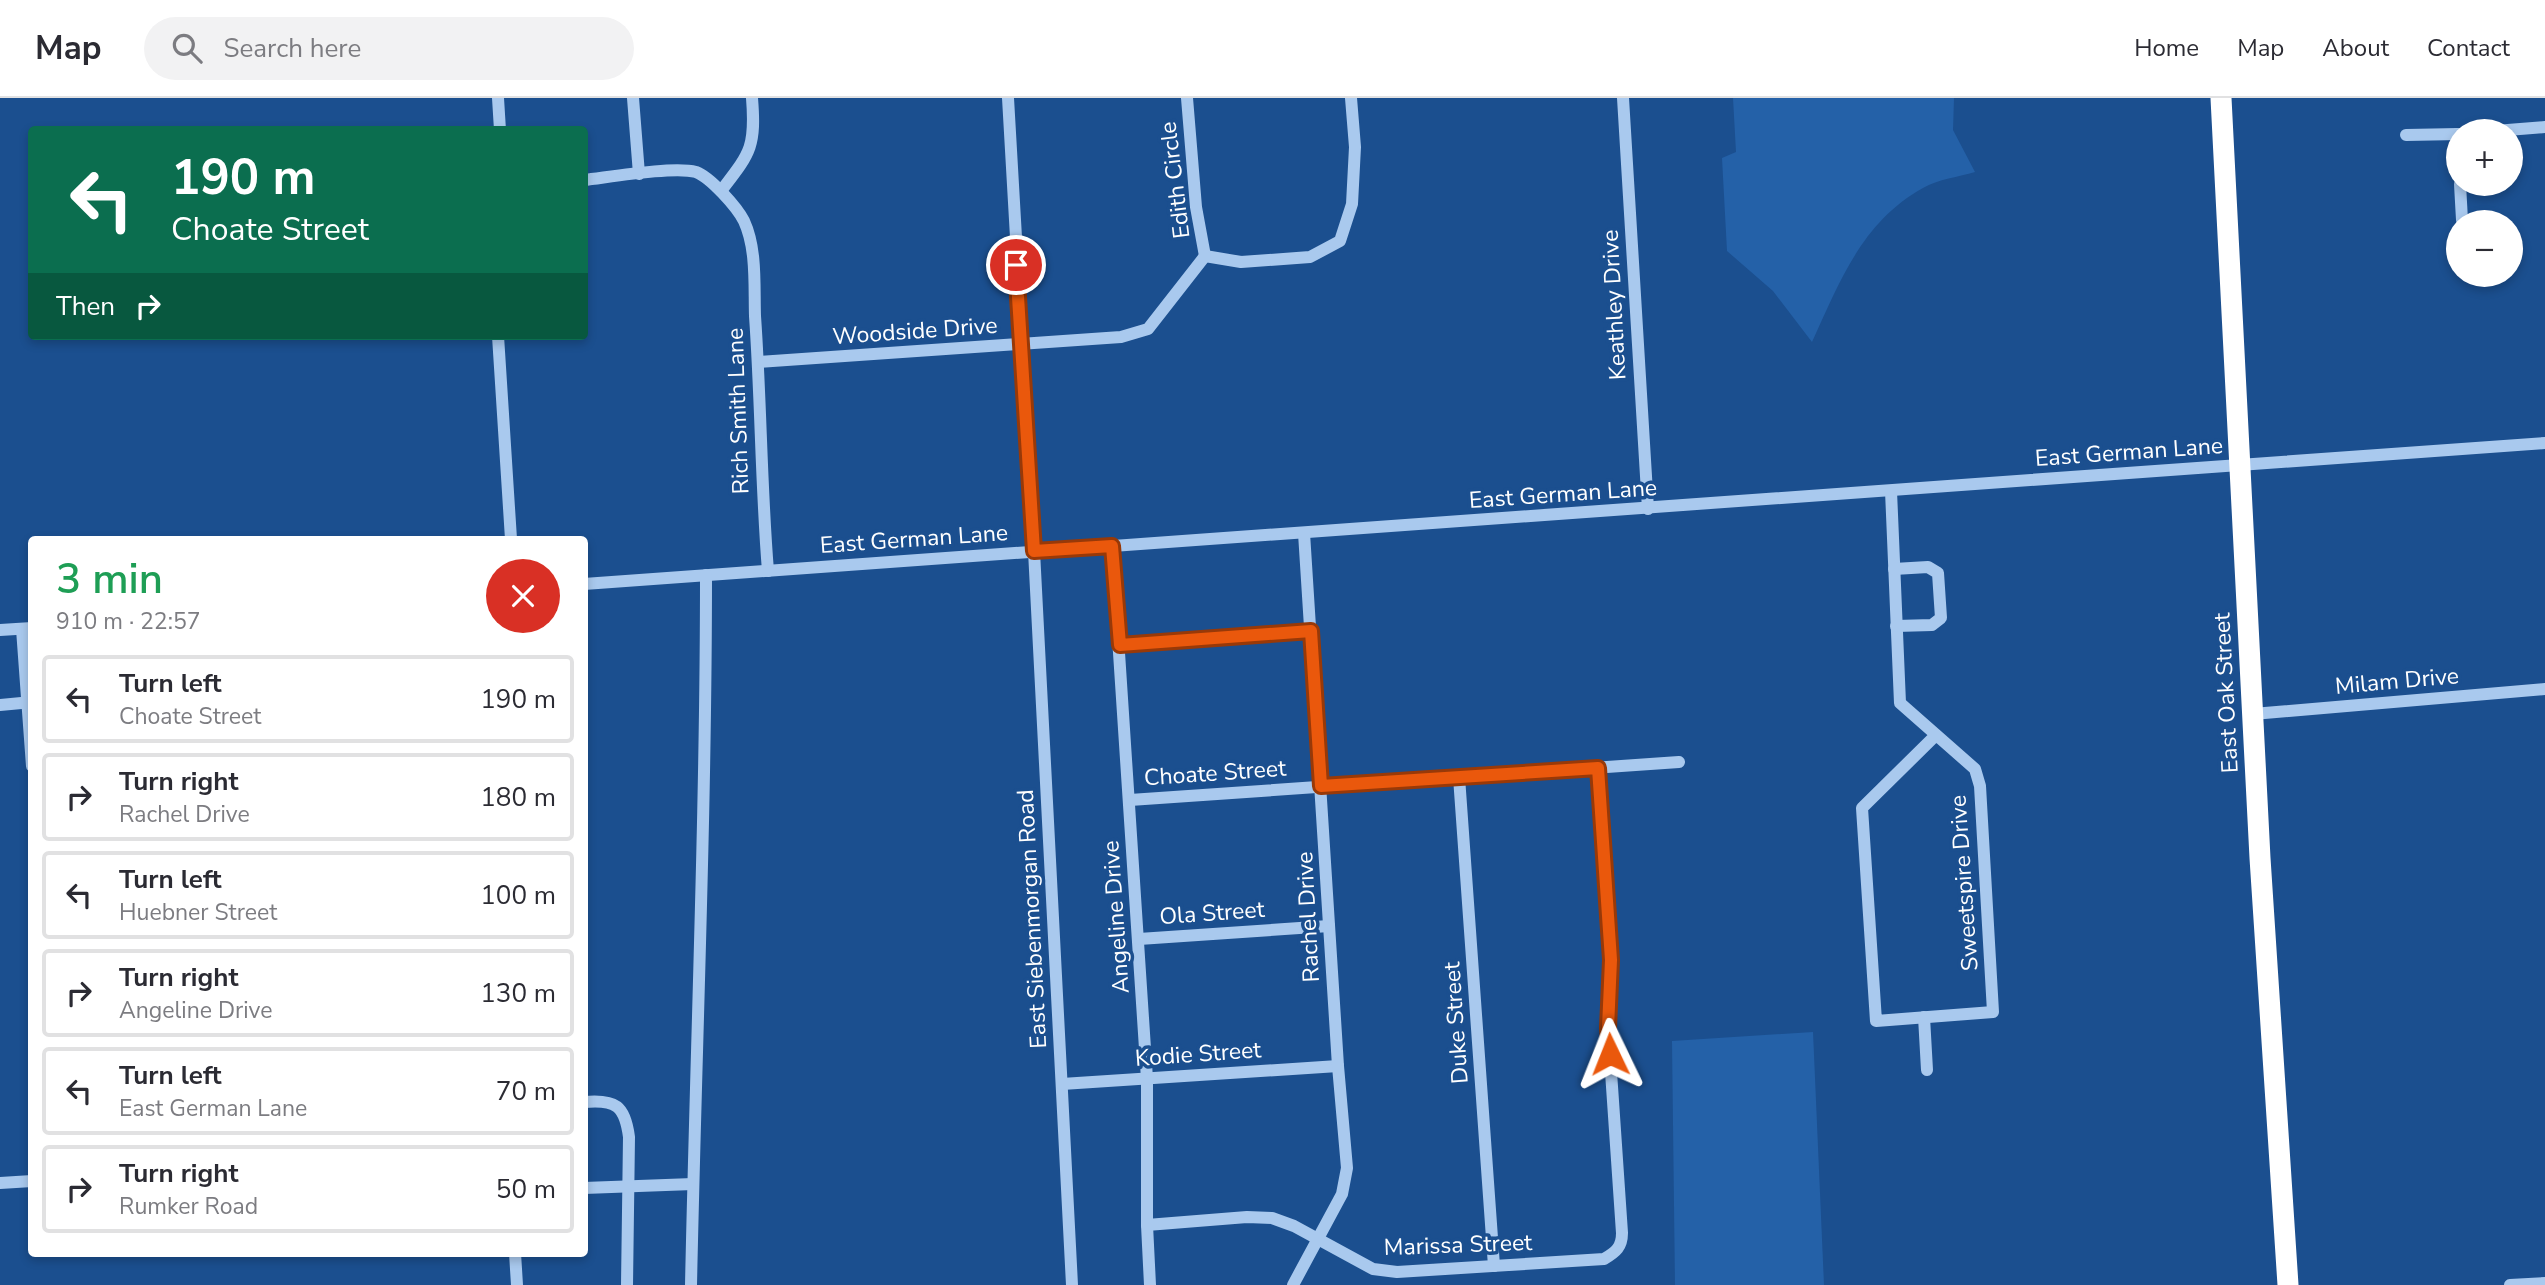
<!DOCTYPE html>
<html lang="en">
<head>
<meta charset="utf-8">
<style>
  :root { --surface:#fff; --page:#f2f2f3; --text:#2b2b33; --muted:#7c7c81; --line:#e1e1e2 }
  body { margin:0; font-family:"Nunito Sans",sans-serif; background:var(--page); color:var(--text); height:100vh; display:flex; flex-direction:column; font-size:26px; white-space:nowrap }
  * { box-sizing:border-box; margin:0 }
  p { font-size:23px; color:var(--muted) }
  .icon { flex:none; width:38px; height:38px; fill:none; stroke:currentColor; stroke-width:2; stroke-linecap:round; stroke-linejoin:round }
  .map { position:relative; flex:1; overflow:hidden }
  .drawer { position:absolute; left:28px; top:438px; width:560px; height:721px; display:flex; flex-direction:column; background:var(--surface); border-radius:7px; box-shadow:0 4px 10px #0003 }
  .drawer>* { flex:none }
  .guide { position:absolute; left:28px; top:28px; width:560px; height:214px; border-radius:7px; box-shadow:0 4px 10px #0003; background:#0b6e4f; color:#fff; overflow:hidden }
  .controls { position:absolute; left:2446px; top:21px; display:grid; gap:14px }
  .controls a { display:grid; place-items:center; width:77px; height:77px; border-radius:50%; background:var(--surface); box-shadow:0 4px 10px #0003; font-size:35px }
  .pin { position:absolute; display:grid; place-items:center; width:60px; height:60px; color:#fff; margin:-30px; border:4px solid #fff; border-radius:50%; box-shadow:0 2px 7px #0007 }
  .me { position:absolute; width:77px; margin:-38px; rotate:358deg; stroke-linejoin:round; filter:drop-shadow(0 0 5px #0008) }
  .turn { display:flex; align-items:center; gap:24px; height:147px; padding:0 28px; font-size:32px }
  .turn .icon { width:91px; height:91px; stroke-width:2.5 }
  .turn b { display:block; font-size:49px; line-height:60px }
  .then { display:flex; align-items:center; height:66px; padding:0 28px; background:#0003; gap:14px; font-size:26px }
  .round { display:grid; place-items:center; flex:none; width:74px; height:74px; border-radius:37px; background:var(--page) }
  .overview { display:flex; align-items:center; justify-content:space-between; height:119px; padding:0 28px }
  h1 { font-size:42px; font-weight:600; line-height:52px; color:#1e9e55 }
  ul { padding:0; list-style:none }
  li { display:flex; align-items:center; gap:21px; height:88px; margin:0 14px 10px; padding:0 14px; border:4px solid var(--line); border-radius:7px }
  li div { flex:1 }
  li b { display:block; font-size:26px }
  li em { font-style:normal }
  header { display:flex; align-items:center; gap:42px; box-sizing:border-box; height:98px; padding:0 35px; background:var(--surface); border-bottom:2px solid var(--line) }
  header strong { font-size:33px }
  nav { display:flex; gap:38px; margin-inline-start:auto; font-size:24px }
  .search { width:490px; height:63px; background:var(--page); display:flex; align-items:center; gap:18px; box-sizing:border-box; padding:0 24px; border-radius:38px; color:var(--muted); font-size:26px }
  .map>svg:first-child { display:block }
  .green { fill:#2461a8 }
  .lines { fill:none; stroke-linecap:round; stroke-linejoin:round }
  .minor { stroke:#a9c9ee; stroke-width:12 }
  .highway { stroke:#fff; stroke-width:21 }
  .route-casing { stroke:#983908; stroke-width:18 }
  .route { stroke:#ea580c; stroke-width:12 }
  .labels { text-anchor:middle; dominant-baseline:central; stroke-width:7; stroke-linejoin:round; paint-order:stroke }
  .street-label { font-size:23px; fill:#fff; stroke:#1b4f8f }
</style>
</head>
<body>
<header>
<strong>Map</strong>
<div class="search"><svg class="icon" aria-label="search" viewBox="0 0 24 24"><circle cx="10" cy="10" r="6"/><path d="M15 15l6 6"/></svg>Search here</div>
<nav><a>Home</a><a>Map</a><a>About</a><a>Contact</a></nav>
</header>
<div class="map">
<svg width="2545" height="1187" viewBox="0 0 2545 1187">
  <rect width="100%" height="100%" fill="#1b4f8f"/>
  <!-- green -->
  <g class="green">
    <path d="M1733,0H1954L1953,32L1975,74C1959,79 1938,81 1923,90C1862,124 1840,183 1812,244L1773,193L1727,153L1722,60L1736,54Z"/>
    <polygon points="1813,934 1824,1187 1675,1187 1672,943"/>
  </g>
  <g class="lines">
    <!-- minor -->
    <g class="minor">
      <polyline points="498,0 500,32"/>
      <polyline points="633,0 639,76"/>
      <polyline points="1008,0 1034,453 1072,1187"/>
      <polyline points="1187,0 1196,109 1205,158"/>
      <polyline points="1623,0 1648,411"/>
      <polyline points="2495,33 2545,29"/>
      <polyline points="2457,36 2459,64"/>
      <polyline points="2406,37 2459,36"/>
      <path d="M584,82C610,79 674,68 696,74C710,79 737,109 744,123C757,151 754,188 755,218C761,303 761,388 768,473"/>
      <polyline points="2460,86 2462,122"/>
      <path d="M721,93C750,55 756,50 752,0"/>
      <polyline points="1205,158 1241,164 1310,159 1340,143 1352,106 1355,49 1351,0"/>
      <polyline points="498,238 511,441"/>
      <polyline points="758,264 1121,239 1148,231 1205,158"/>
      <polyline points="1891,393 1900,605 1975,671 1980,688 1993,914 1876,923 1862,710 1936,637"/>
      <polyline points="1112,448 1147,981 1147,1127 1150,1187"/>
      <polyline points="1894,471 1928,469 1938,475 1941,520 1932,527 1896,528"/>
      <polyline points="584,486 2545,345"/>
      <polyline points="22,531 32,668"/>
      <polyline points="0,532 32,530"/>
      <polyline points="1120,547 1311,533"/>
      <polyline points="0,607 32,604"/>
      <polyline points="2253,616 2545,591"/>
      <polyline points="1459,679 1494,1168"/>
      <polyline points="1130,702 1679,664"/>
      <polyline points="1139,841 1329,828"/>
      <polyline points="1924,919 1927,972"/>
      <polyline points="1062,986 1338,968"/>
      <path d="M584,1004C616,1001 625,1008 629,1039L627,1187"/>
      <polyline points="0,1085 32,1083"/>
      <polyline points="584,1090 693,1086"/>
      <path d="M1147,1127L1247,1119L1272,1120L1294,1128L1373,1171L1397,1174L1604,1161C1616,1154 1622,1149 1622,1135L1608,930L1611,862L1598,669"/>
      <polyline points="515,1155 517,1187"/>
      <path d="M691,1187C696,950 706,714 706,477"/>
      <polyline points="1293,1187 1342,1096 1347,1070 1338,968 1304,435"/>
      <polyline points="2510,1187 2545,1185"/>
    </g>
    <!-- highway -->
    <polyline class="highway" points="2221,0 2260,760 2288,1187"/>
  </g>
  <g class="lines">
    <!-- route casing -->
    <g class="route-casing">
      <polyline id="route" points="1016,167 1034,453 1112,448 1120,547 1311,533 1321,688 1598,670 1611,862 1608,930 1610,956"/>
    </g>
    <!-- route -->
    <use href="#route" class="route"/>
  </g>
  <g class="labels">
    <!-- street labels -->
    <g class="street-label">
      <text transform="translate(1175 82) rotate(-97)">Edith Circle</text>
      <text transform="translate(1614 207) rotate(-93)">Keathley Drive</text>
      <text transform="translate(915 233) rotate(-4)">Woodside Drive</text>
      <text transform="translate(738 313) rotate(-92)">Rich Smith Lane</text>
      <text transform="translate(2129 354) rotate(-4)">East German Lane</text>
      <text transform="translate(1563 396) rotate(-4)">East German Lane</text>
      <text transform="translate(914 441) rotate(-4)">East German Lane</text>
      <text transform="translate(2397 583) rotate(-5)">Milam Drive</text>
      <text transform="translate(2226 595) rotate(-93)">East Oak Street</text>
      <text transform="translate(1215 675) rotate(-4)">Choate Street</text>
      <text transform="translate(1964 785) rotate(-94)">Sweetspire Drive</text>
      <text transform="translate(1212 815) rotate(-4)">Ola Street</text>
      <text transform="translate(1116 819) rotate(-94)">Angeline Drive</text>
      <text transform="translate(1308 819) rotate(-93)">Rachel Drive</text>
      <text transform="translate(1032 821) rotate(-93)">East Siebenmorgan Road</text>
      <text transform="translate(1456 925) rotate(-94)">Duke Street</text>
      <text transform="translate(1198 956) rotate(-4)">Kodie Street</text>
      <text transform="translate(1458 1147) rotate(-2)">Marissa Street</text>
    </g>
  </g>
</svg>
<div class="controls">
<a>+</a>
<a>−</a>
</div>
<div class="pin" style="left:1016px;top:167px;background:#d93025"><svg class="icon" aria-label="arrive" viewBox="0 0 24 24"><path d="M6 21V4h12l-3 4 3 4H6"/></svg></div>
<svg class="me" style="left:1610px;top:956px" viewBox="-20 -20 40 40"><path d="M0-17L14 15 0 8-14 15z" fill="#ea580c" stroke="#fff" stroke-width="4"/></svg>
<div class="guide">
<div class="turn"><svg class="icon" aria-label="left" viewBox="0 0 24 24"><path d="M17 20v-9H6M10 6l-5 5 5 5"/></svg><div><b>190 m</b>Choate Street</div></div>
<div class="then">Then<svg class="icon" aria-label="right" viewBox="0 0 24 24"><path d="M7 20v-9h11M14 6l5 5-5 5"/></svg></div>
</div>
<section class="drawer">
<div class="overview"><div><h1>3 min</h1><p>910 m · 22:57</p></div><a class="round" style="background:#d93025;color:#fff"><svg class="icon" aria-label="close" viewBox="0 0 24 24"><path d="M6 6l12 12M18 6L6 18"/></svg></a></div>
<ul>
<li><svg class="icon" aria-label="left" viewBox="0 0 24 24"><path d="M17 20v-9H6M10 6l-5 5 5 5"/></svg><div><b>Turn left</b><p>Choate Street</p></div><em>190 m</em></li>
<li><svg class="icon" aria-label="right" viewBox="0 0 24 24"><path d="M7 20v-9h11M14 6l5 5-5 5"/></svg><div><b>Turn right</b><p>Rachel Drive</p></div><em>180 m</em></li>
<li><svg class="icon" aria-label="left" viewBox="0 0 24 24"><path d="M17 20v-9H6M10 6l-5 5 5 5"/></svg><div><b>Turn left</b><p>Huebner Street</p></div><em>100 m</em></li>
<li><svg class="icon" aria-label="right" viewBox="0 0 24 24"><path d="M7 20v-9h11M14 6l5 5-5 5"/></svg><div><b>Turn right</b><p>Angeline Drive</p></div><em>130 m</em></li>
<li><svg class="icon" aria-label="left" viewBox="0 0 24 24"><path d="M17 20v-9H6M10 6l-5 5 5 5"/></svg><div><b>Turn left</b><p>East German Lane</p></div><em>70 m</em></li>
<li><svg class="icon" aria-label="right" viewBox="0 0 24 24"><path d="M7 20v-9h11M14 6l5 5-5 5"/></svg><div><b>Turn right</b><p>Rumker Road</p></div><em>50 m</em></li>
</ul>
</section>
</div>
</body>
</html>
